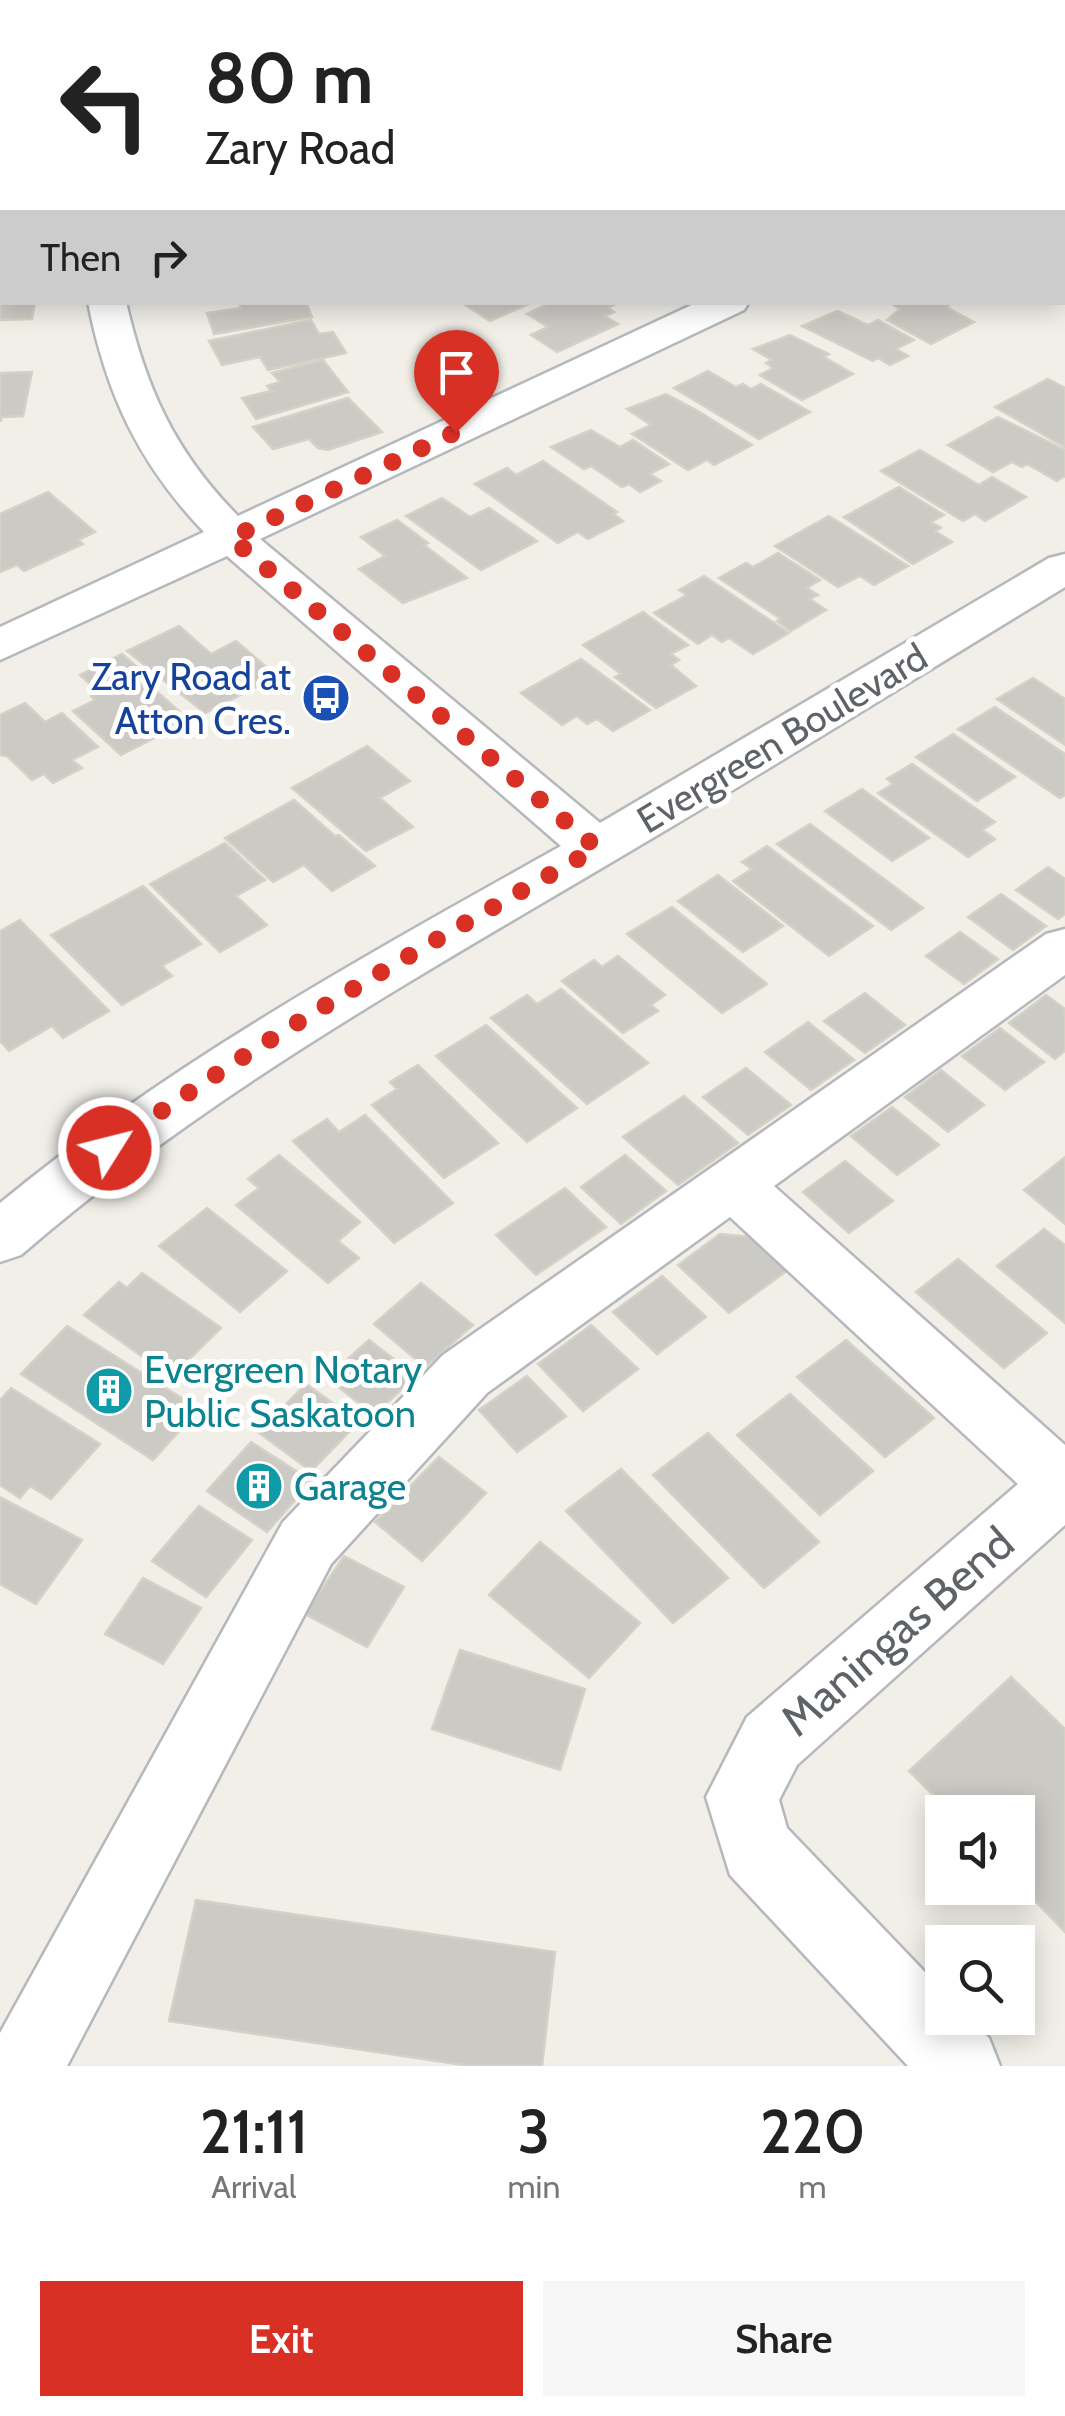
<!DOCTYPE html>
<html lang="en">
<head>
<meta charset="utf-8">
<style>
  :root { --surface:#fff; --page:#f6f6f6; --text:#222; --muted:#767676; --accent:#d93025 }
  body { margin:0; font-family:Cabin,sans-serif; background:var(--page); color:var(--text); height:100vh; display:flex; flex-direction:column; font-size:38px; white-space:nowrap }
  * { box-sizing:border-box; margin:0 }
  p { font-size:32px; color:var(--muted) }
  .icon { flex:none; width:55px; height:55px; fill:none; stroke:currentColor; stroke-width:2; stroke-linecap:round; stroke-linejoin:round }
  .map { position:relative; height:2066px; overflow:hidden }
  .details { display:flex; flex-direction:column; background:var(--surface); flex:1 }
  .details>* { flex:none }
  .top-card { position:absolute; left:0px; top:0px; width:1065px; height:305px; box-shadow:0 5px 25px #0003; background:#fff; color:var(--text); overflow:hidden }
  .fabs { position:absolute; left:925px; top:1795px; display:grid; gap:20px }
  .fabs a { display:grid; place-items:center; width:110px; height:110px; border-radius:0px; background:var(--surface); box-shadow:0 5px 25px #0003; font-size:50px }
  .pin { position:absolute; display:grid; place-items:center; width:85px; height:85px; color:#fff; margin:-102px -42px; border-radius:50% 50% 50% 0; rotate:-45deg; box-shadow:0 0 10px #0007 }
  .pin .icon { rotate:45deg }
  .me { position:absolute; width:110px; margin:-55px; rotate:54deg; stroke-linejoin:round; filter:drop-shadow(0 0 8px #0008) }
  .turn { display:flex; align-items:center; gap:35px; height:210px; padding:0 40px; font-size:45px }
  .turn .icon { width:130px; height:130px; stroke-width:2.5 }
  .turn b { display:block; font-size:70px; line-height:85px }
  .then { display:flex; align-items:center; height:95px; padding:0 40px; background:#0003; gap:20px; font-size:38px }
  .eta { display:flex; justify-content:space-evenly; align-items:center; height:170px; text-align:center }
  .eta b { font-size:60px; font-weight:600; line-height:70px }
  .button { display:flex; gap:20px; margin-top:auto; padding:20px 40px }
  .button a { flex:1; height:115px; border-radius:0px; background:var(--accent); color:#fff; font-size:40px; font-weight:600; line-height:115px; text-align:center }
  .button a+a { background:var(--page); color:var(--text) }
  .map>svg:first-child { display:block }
  .building { fill:#cccac5; stroke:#d6d1c6; stroke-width:2.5 }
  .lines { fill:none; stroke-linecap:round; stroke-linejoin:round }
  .minor-casing { stroke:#b5b8bc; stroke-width:5 }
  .minor { fill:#fff; fill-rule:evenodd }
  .route { stroke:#d93025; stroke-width:18; stroke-dasharray:0 32.4 }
  .labels { text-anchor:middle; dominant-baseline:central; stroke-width:10; stroke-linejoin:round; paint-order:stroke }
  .transit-label { font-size:38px; fill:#164399; stroke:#fff; text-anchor:end }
  .street-label { font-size:38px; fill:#5f6368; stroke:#fff }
  .culture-label { font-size:38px; fill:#0d838f; stroke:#fff; text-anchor:start }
  .near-street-label { font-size:45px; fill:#5f6368; stroke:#fff }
</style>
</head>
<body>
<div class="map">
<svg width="1065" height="2066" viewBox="0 0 1065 2066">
  <rect width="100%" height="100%" fill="#f1efe8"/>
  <!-- building -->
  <g class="building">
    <polygon points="0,263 2,302 35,302 32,319 0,320"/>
    <polygon points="239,302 306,302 312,317 214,334 207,313 241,308"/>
    <polygon points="461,302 533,302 490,321"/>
    <polygon points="552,302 620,302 608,308 614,312 605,316 618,324 557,352 531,335 548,327 527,314"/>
    <polygon points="889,302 953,302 946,307 974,322 931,344 887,320 900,309"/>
    <polygon points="837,311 868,325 878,320 914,340 896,349 908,356 890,365 878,358 873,361 802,326"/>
    <polygon points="311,320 319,334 333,332 346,353 268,370 260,357 222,365 209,341"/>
    <polygon points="790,335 829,354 824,357 853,374 802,400 760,375 773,368 766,363 772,360 753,349"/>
    <polygon points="323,360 348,392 256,419 242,398 271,391 267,386 280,382 272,373"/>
    <polygon points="708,371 736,387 743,384 751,389 761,384 810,412 759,439 674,388"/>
    <polygon points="32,372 23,416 2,417 0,422 0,373"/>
    <polygon points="1048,379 1065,388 1065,447 995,407"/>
    <polygon points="666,394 698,411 752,445 714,465 707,460 688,470 632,434 651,425 627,409"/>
    <polygon points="348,398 382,432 328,450 318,448 309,439 273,449 253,427"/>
    <polygon points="998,417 1065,450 1065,476 1057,481 1027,464 1022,467 1012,462 993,472 948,445"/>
    <polygon points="591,430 620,447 633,440 669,464 650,474 661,481 640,492 629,484 622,487 591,466 584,469 551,447"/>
    <polygon points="920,450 979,485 992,477 1026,497 985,521 975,514 963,521 881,471"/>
    <polygon points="543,461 617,512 613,514 623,521 588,539 578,532 558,543 475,484 507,468 516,475"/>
    <polygon points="899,487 944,515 931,522 941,528 935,531 952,542 913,564 844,517"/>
    <polygon points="48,492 95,532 78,540 83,544 24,571 17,565 0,572 0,514"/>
    <polygon points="442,498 470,517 489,508 537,541 481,570 406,516"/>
    <polygon points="829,516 908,566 874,585 860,576 838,587 775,546"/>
    <polygon points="397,520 428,543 424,545 467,578 403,603 359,569 385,556 361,537"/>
    <polygon points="778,553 820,580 807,588 818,595 810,599 826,610 791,631 777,621 781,619 719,578 746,563 753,567"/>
    <polygon points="704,576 789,633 753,654 729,638 722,642 712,635 698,644 654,613 687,595 679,590"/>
    <polygon points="643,612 688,645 671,654 679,660 671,665 696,686 656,708 615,677 621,674 583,645"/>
    <polygon points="179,626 211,654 236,641 277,676 205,713 127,651"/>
    <polygon points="122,654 152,680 147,683 189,720 121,755 73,711 95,700 91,696 99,692 80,675"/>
    <polygon points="581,659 650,710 613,731 597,719 587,724 577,716 562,725 521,693"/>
    <polygon points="1033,678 1065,699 1065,745 997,699"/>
    <polygon points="25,703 45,722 62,713 98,747 72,760 82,768 53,783 44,774 32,780 7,756 0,755 0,715"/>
    <polygon points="995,707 1065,754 1065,795 1060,798 958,729"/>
    <polygon points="953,734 1015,777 977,801 916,757"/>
    <polygon points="367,746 410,781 380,798 413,827 366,851 292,788"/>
    <polygon points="912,764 995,822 982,830 995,839 968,857 878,793 893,784 887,779"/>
    <polygon points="862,789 929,838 892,861 825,811"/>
    <polygon points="294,800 335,836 339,835 375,866 332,891 304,865 273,882 225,838"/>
    <polygon points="810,824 923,908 891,930 777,844"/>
    <polygon points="225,843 265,880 236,896 267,925 220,952 150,884"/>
    <polygon points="767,846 873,926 829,956 733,881 752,869 742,862"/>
    <polygon points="1048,867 1065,879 1065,914 1058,919 1016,890"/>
    <polygon points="718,875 783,926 743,952 678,901"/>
    <polygon points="143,886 201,944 162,966 172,976 122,1005 51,935"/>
    <polygon points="1001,894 1046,926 1013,950 968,917"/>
    <polygon points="672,907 767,984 722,1013 627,934"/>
    <polygon points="20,920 109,1011 63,1038 52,1026 9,1051 0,1041 0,931"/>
    <polygon points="960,932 998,959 964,984 926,956"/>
    <polygon points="618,956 665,995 651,1005 658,1011 623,1033 562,981 594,960 602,967"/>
    <polygon points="561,989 648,1063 587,1104 491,1018 527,995 537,1004"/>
    <polygon points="865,993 905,1025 865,1053 824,1021"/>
    <polygon points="1046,995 1065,1009 1065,1051 1055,1059 1009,1023"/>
    <polygon points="808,1022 854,1060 811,1090 765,1052"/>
    <polygon points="486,1025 577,1108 527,1142 436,1056"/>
    <polygon points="1000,1028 1044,1062 1005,1090 962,1056"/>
    <polygon points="418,1065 498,1143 444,1178 372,1105 397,1089 390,1082"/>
    <polygon points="746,1068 791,1105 748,1135 703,1097"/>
    <polygon points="941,1070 984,1105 948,1132 905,1097"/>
    <polygon points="684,1096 738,1143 678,1185 623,1137"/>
    <polygon points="892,1107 939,1145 897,1175 851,1136"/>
    <polygon points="365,1115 453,1203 394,1243 293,1141 327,1119 339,1132"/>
    <polygon points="279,1155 360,1222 338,1241 359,1258 328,1283 236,1205 259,1188 248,1179"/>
    <polygon points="625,1155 666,1191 621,1224 581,1187"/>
    <polygon points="1065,1157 1065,1224 1024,1190"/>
    <polygon points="845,1161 893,1201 849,1233 803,1192"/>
    <polygon points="565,1188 606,1227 536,1275 496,1235"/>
    <polygon points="207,1208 287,1271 240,1312 159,1246"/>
    <polygon points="1044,1229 1065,1245 1065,1323 997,1266"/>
    <polygon points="720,1234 751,1237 788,1270 729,1313 678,1265"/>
    <polygon points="958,1259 1047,1333 1004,1368 916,1292"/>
    <polygon points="142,1273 221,1328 171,1377 84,1315 119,1282 127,1288"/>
    <polygon points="662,1276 706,1317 657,1354 613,1312"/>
    <polygon points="421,1283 473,1325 425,1367 374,1324"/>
    <polygon points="591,1325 638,1369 583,1411 538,1364"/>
    <polygon points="67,1326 199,1409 153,1460 21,1374"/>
    <polygon points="369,1340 416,1376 374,1415 327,1378"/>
    <polygon points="846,1340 934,1418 885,1457 797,1377"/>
    <polygon points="527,1376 566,1416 517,1452 479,1410"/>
    <polygon points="306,1384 359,1422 311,1471 258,1432"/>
    <polygon points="11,1388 100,1444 51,1499 30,1486 20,1498 0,1485 0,1400"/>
    <polygon points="790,1394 873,1471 820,1515 737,1435"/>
    <polygon points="708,1433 819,1542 764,1588 653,1475"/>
    <polygon points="251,1442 312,1481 267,1532 207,1491"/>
    <polygon points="439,1457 486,1493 422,1561 375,1522"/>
    <polygon points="621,1469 728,1578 673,1623 566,1511"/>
    <polygon points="0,1497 82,1540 36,1604 0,1584"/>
    <polygon points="199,1506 252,1540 206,1597 152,1561"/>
    <polygon points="540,1542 640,1623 589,1678 489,1595"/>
    <polygon points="344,1556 404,1587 367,1647 305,1614"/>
    <polygon points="143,1578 201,1608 163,1664 105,1634"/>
    <polygon points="460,1650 585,1689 560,1770 432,1729"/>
    <polygon points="1011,1677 1065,1729 1065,1932 1018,1883 1018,1812 950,1812 909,1771"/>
    <polygon points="196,1900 555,1952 542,2066 470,2066 169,2021"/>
  </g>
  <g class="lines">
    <!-- minor casing -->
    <g class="minor-casing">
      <g id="minor">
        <polygon points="778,0 813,0 815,2 780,2"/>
        <rect x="0" y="213" width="2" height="22"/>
        <path d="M88,302H126C146,389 175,452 238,516L698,302H749L744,310L260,539L600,823L1049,558L1065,554V587C914,679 764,773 612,862C404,985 205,1096 21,1255L0,1262V1203C172,1061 367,955 561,846L227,556L0,660V627L204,532C139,464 106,394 88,302Z"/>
        <polygon points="1065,929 1065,975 774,1186 1065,1445 1065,1525 797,1765 779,1800 787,1828 942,1990 942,2018 969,2018 989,2038 1000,2066 908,2066 730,1875 706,1797 747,1717 1018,1484 730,1217 487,1393 331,1564 67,2066 0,2066 0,2033 283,1522 443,1355 1046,934"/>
      </g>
    </g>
    <!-- minor -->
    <use href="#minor" class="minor"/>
  </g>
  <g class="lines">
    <!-- route -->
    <path class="route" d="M109,1148C264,1036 430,943 597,848L231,538L456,432"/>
  </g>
  <!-- icons -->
  <defs>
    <g id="bus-disc" transform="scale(2.5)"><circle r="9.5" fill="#1a4fb4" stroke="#fff"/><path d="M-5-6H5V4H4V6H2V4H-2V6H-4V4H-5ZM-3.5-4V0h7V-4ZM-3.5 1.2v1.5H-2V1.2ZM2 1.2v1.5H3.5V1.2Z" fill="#fff"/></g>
    <g id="building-disc" transform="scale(2.5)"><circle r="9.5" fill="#0f9aa8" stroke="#fff"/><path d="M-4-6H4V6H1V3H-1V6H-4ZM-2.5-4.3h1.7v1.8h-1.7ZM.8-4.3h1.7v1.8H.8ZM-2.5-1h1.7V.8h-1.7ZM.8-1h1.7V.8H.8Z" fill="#fff"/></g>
  </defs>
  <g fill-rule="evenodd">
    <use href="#bus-disc" x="326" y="698"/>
    <use href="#building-disc" x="109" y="1391"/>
    <use href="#building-disc" x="259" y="1486"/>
  </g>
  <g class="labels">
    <!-- transit labels -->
    <g class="transit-label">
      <text x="291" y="676">Zary Road at<tspan x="291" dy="44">Atton Cres.</tspan></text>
    </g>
    <!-- street labels -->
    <g class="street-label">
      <text transform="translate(782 738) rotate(-31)">Evergreen Boulevard</text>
    </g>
    <!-- culture labels -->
    <g class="culture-label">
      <text x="144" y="1369">Evergreen Notary<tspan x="144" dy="44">Public Saskatoon</tspan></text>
      <text x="294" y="1486">Garage</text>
    </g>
    <!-- near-street labels -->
    <g class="near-street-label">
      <text transform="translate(897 1631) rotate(-41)">Maningas Bend</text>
    </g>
  </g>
</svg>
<div class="fabs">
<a><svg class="icon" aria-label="sound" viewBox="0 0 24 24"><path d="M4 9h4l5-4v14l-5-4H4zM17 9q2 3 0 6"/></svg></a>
<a><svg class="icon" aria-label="search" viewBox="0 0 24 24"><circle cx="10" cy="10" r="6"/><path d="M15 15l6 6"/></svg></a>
</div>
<div class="pin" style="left:456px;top:432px;background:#d93025"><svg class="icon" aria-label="arrive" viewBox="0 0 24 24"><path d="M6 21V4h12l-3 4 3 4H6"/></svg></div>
<svg class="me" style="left:109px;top:1148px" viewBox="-20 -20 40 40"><circle r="17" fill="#d93025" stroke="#fff" stroke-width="3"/><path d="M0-11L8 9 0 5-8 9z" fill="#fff"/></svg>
<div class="top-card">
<div class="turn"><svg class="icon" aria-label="left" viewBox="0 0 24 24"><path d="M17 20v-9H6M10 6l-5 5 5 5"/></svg><div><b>80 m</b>Zary Road</div></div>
<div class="then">Then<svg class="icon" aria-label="right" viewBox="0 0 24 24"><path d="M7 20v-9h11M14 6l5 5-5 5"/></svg></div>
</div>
</div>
<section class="details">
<div class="eta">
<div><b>21:11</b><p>Arrival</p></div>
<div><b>3</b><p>min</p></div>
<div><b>220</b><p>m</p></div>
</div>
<div class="button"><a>Exit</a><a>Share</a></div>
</section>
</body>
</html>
